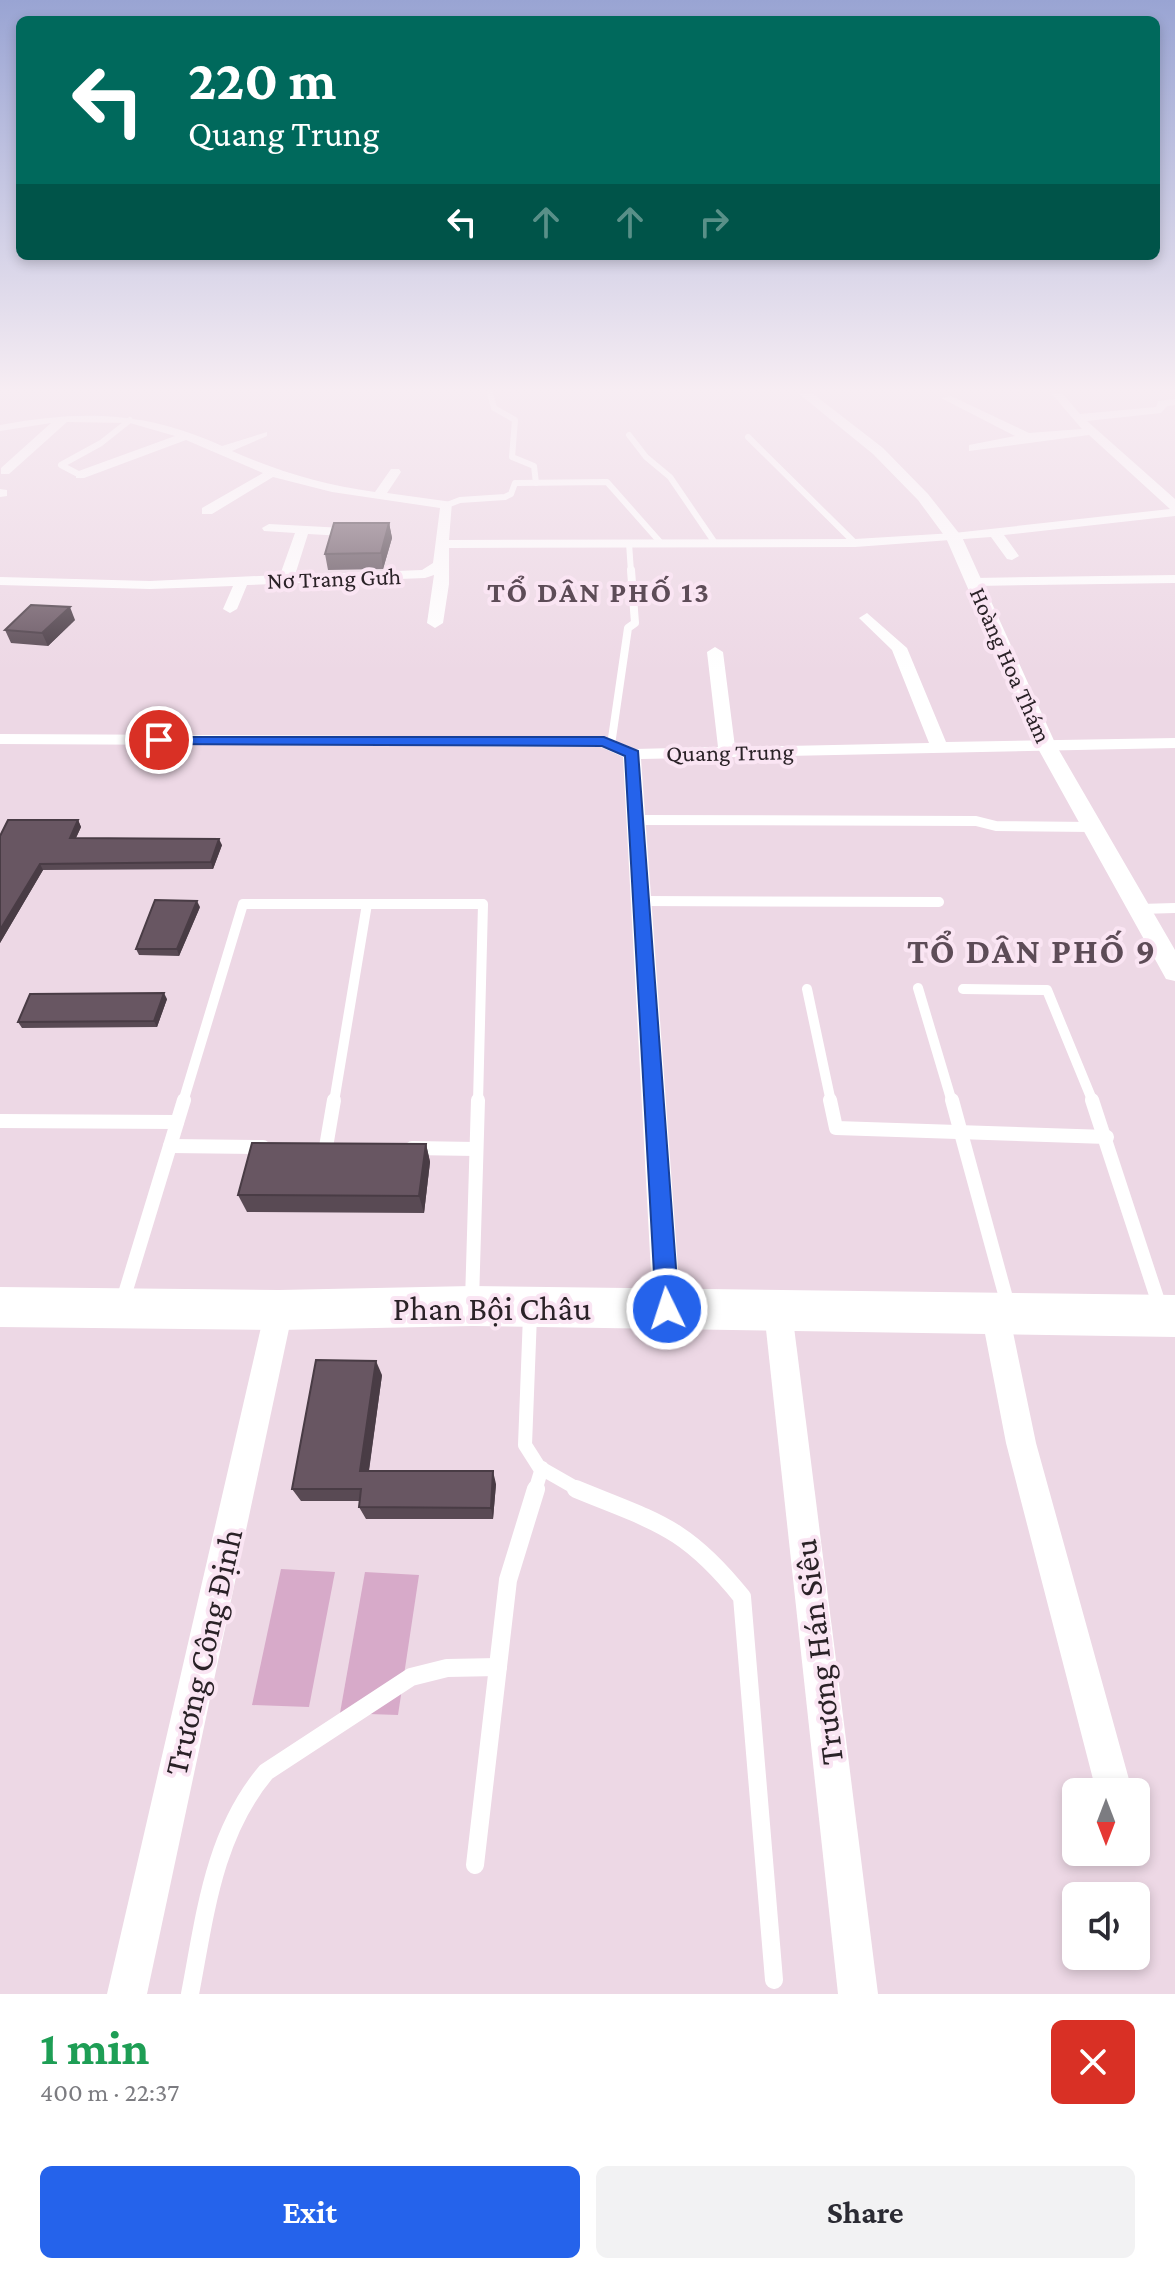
<!DOCTYPE html>
<html lang="en">
<head>
<meta charset="utf-8">
<style>
  :root { --surface:#fff; --page:#f2f2f3; --text:#2b2b33; --muted:#7c7c81; --accent:#2563eb }
  body { margin:0; font-family:"Crimson Pro",serif; background:var(--page); color:var(--text); height:100vh; display:flex; flex-direction:column; font-size:30px; white-space:nowrap }
  * { box-sizing:border-box; margin:0 }
  p { font-size:26px; color:var(--muted) }
  .icon { flex:none; width:44px; height:44px; fill:none; stroke:currentColor; stroke-width:2; stroke-linecap:round; stroke-linejoin:round }
  .map { position:relative; height:1994px; overflow:hidden }
  .details { display:flex; flex-direction:column; background:var(--surface); flex:1 }
  .details>* { flex:none }
  .banner { position:absolute; left:16px; top:16px; width:1144px; height:244px; border-radius:12px; box-shadow:0 4px 12px #0003; background:#00695c; color:#fff; overflow:hidden }
  .needle { width:52px; rotate:180deg }
  .controls { position:absolute; left:1062px; top:1778px; display:grid; gap:16px }
  .controls a { display:grid; place-items:center; width:88px; height:88px; border-radius:12px; background:var(--surface); box-shadow:0 4px 12px #0003; font-size:40px }
  .pin { position:absolute; display:grid; place-items:center; width:68px; height:68px; color:#fff; margin:-34px; border:4px solid #fff; border-radius:50%; box-shadow:0 2px 8px #0007 }
  .me { position:absolute; width:88px; margin:-44px; rotate:356deg; stroke-linejoin:round; filter:drop-shadow(0 0 6px #0008) }
  .turn { display:flex; align-items:center; gap:28px; height:168px; padding:0 40px; font-size:36px }
  .turn .icon { width:104px; height:104px; stroke-width:2.5 }
  .turn b { display:block; font-size:56px; line-height:68px }
  .lanes { display:flex; align-items:center; height:76px; padding:0 40px; background:#0003; justify-content:center; gap:40px; direction:ltr }
  .lanes .off { opacity:.35 }
  .round { display:grid; place-items:center; flex:none; width:84px; height:84px; border-radius:12px; background:var(--page) }
  .summary { display:flex; align-items:center; justify-content:space-between; height:136px; padding:0 40px }
  h1 { font-size:48px; font-weight:700; line-height:60px; color:#1e9e55 }
  .action { display:flex; gap:16px; margin-top:auto; padding:16px 40px }
  .action a { flex:1; height:92px; border-radius:12px; background:var(--accent); color:#fff; font-size:32px; font-weight:700; line-height:92px; text-align:center }
  .action a+a { background:var(--page); color:var(--text) }
  .map>svg:first-child { display:block }
  .green { fill:#d7aac9 }
  .lines { fill:none; stroke-linecap:round; stroke-linejoin:round }
  .service-far4 { stroke:#fff; stroke-width:6 }
  .service-far3 { stroke:#fff; stroke-width:8 }
  .service-far2 { stroke:#fff; stroke-width:10 }
  .service-far1 { stroke:#fff; stroke-width:14 }
  .service { stroke:#fff; stroke-width:18 }
  .minor { fill:#fff; fill-rule:evenodd }
  .tertiary { fill:#fff; fill-rule:evenodd }
  .primary { fill:#fff; fill-rule:evenodd }
  .wall { fill:#594a54 }
  .shaded-wall { fill:#493c45 }
  .building { fill:#685662; stroke:#493c45; stroke-width:2 }
  .route { fill:#2563eb; stroke:#184099; stroke-width:2 }
  .labels { text-anchor:middle; dominant-baseline:central; stroke-width:8; stroke-linejoin:round; paint-order:stroke }
  .far-street-label { font-size:24px; fill:#2a2227; stroke:#fae5f3 }
  .far-district-label { font-size:30px; font-weight:bold; letter-spacing:2px; fill:#5d4c57; stroke:#fae5f3 }
  .near-street-label { font-size:34px; fill:#2a2227; stroke:#fae5f3 }
  .district-label { font-size:36px; font-weight:bold; letter-spacing:2px; fill:#5d4c57; stroke:#fae5f3 }
</style>
</head>
<body>
<div class="map">
<svg width="1175" height="1994" viewBox="0 0 1175 1994">
  <rect width="100%" height="100%" fill="#edd8e5"/>
  <!-- green -->
  <g class="green">
    <polygon points="281,1569 335,1572 309,1707 252,1705"/>
    <polygon points="365,1572 419,1575 398,1715 340,1713"/>
  </g>
  <g class="lines">
    <!-- service-far4 -->
    <g class="service-far4">
      <polyline points="490,393 494,408 515,420 512,457 534,466 536,483"/>
      <polyline points="629,435 646,457 670,477 715,543"/>
      <polyline points="748,437 855,543"/>
      <polyline points="80,475 61,465 101,443 130,420"/>
      <polyline points="447,505 460,500 505,497 511,494 515,483 607,482 661,543"/>
      <polyline points="629,543 631,572"/>
    </g>
    <!-- service-far3 -->
    <g class="service-far3">
      <polyline points="974,582 1175,579"/>
      <polyline points="611,745 628,628 635,623 631,570"/>
    </g>
    <!-- service-far2 -->
    <g class="service-far2">
      <polyline points="637,820 976,821 996,826 1092,827"/>
      <polyline points="642,901 939,902"/>
      <polyline points="1140,909 1175,908"/>
      <polyline points="918,988 952,1102"/>
      <polyline points="807,989 831,1102"/>
      <polyline points="963,989 1047,990 1093,1102"/>
      <polyline points="183,1102 243,904 483,904 478,1102"/>
      <polyline points="334,1102 367,904"/>
    </g>
    <!-- service-far1 -->
    <g class="service-far1">
      <polyline points="830,1100 836,1128 1107,1137"/>
      <polyline points="952,1100 1008,1305"/>
      <polyline points="1092,1100 1160,1307"/>
      <polyline points="0,1121 177,1122"/>
      <polyline points="170,1146 263,1147"/>
      <polyline points="326,1147 334,1100"/>
      <polyline points="412,1148 476,1149"/>
      <polyline points="123,1300 184,1100"/>
      <polyline points="472,1301 478,1100"/>
      <polyline points="530,1315 525,1445 539,1467 581,1491"/>
      <polyline points="535,1491 542,1468"/>
    </g>
    <!-- service -->
    <g class="service">
      <path d="M576,1489C656,1522 685,1526 742,1597L774,1980"/>
      <polyline points="475,1865 508,1580 536,1489"/>
      <path d="M190,1994C205,1916 213,1835 266,1772L411,1677L447,1668L498,1667"/>
    </g>
    <!-- minor -->
    <g class="minor">
      <path d="M1051,393H1062L1080,414L1156,407L1158,401L1175,399V405L1167,406L1161,413L1087,421L1175,499V516L1004,535L1019,556L1012,560L1007,559L991,537L855,547L449,548V584L443,623L435,628L427,623L434,575L425,578L247,585L237,609L230,613L223,609L233,586L150,589L0,585V577L150,581L280,575L295,533L264,531L262,528L269,524L362,529L369,533L362,537L308,534L295,575L422,570L433,563L440,508L332,492L273,477L212,514H202V508L263,473L186,440L84,478H76V472L175,436L130,423L67,422L9,474H1V468L51,423L0,431V425C83,410 145,411 222,446L267,432V436L232,451C279,472 324,485 375,492L391,469H399L401,472L387,493L452,502L449,540L855,539L954,533L1170,509L1089,435L969,451V445L1015,436L941,398L951,396L1029,433L1082,429Z"/>
      <polygon points="0,489 7,490 7,496 0,497"/>
      <polygon points="867,613 907,648 946,742 1175,738 1175,748 641,759 681,1309 677,1318 667,1322 657,1318 653,1309 623,757 601,747 0,744 0,734 604,737 634,749 718,747 707,652 715,647 723,652 735,747 929,743 892,650 859,618"/>
      <polygon points="279,1297 289,1301 293,1310 147,1994 107,1994 265,1310 269,1301"/>
      <polygon points="778,1298 788,1302 792,1311 878,1994 838,1994 764,1311 768,1302"/>
      <polygon points="995,1300 1005,1304 1009,1313 1036,1443 1130,1783 1126,1792 1098,1792 1094,1783 1006,1443 981,1313 985,1304"/>
    </g>
    <!-- tertiary -->
    <polygon class="tertiary" points="798,393 812,393 883,448 928,494 962,537 1056,745 1175,950 1175,981 1166,979 1036,745 946,538 918,500 873,454"/>
    <!-- primary -->
    <polygon class="primary" points="472,1286 1175,1295 1175,1337 472,1326 279,1330 0,1327 0,1287 279,1290"/>
  </g>
  <!-- wall -->
  <g class="wall">
    <polygon points="389,523 392,538 383,569 328,570 325,554"/>
    <polygon points="75,620 48,646 11,643 5,630"/>
    <polygon points="78,820 81,827 76,838 222,845 213,869 43,870 0,943 0,836"/>
    <polygon points="200,907 179,956 139,955 136,949"/>
    <polygon points="167,999 157,1027 22,1028 18,1022"/>
    <polygon points="426,1144 430,1162 424,1213 247,1212 238,1195"/>
    <polygon points="382,1375 369,1471 496,1484 493,1519 366,1519 359,1507 360,1501 301,1501 292,1489"/>
  </g>
  <!-- shaded-wall -->
  <g class="shaded-wall">
    <polygon points="389,523 392,538 383,569 381,553"/>
    <polygon points="70,607 75,620 48,646 42,633"/>
    <polygon points="78,820 81,827 73,844 70,838"/>
    <polygon points="219,839 222,845 213,869 211,862"/>
    <polygon points="40,864 43,870 0,943 0,930"/>
    <polygon points="197,901 200,907 179,956 177,949"/>
    <polygon points="164,993 167,999 157,1027 154,1021"/>
    <polygon points="426,1144 430,1162 424,1213 419,1196"/>
    <polygon points="376,1361 382,1375 367,1483 360,1471"/>
    <polygon points="493,1471 496,1484 493,1519 491,1508"/>
  </g>
  <!-- building -->
  <g class="building">
    <polygon points="334,523 389,523 381,553 325,554"/>
    <polygon points="31,605 70,607 42,633 5,630"/>
    <polygon points="8,820 78,820 70,838 219,839 211,862 40,864 0,930 0,836"/>
    <polygon points="155,900 197,901 177,949 136,949"/>
    <polygon points="164,993 154,1021 18,1022 30,994"/>
    <polygon points="252,1143 426,1144 419,1196 238,1195"/>
    <polygon points="316,1360 376,1361 360,1471 493,1471 491,1508 359,1507 361,1489 292,1489"/>
  </g>
  <!-- sky -->
  <linearGradient id="sky" x2="0" y2="1"><stop stop-color="#99a4d3"/><stop offset="0.58" stop-color="#f7edf3"/><stop offset="1" stop-color="#f7edf3" stop-opacity="0"/></linearGradient>
  <rect width="1175" height="672" fill="url(#sky)"/>
  <!-- route -->
  <polygon class="route" points="154,737 604,737 638,751 679,1309 676,1317 667,1320 659,1317 656,1309 625,756 602,746 159,744 152,740"/>
  <g class="labels">
    <!-- far-street labels -->
    <g class="far-street-label">
      <text transform="translate(334 578) rotate(-2)">Nơ Trang Gưh</text>
      <text transform="translate(1011 665) rotate(66)">Hoàng Hoa Thám</text>
      <text transform="translate(730 752) rotate(-1)">Quang Trung</text>
    </g>
    <!-- far-district labels -->
    <g class="far-district-label">
      <text x="599" y="591">TỔ DÂN PHỐ 13</text>
    </g>
    <!-- near-street labels -->
    <g class="near-street-label">
      <text x="492" y="1308">Phan Bội Châu</text>
      <text transform="translate(203 1652) rotate(-77)">Trương Công Định</text>
      <text transform="translate(818 1652) rotate(-97)">Trương Hán Siêu</text>
    </g>
    <!-- district labels -->
    <g class="district-label">
      <text x="1032" y="951">TỔ DÂN PHỐ 9</text>
    </g>
  </g>
</svg>
<div class="controls">
<a><svg class="needle" viewBox="-14 -14 28 28"><path d="M0-13l5 13h-10z" fill="#e53935"/><path d="M0 13l5-13h-10z" fill="#7c7c81"/></svg></a>
<a><svg class="icon" aria-label="sound" viewBox="0 0 24 24"><path d="M4 9h4l5-4v14l-5-4H4zM17 9q2 3 0 6"/></svg></a>
</div>
<div class="pin" style="left:159px;top:740px;background:#d93025"><svg class="icon" aria-label="arrive" viewBox="0 0 24 24"><path d="M6 21V4h12l-3 4 3 4H6"/></svg></div>
<svg class="me" style="left:667px;top:1309px" viewBox="-20 -20 40 40"><circle r="17" fill="#2563eb" stroke="#fff" stroke-width="3"/><path d="M0-11L8 9 0 5-8 9z" fill="#fff"/></svg>
<div class="banner">
<div class="turn"><svg class="icon" aria-label="left" viewBox="0 0 24 24"><path d="M17 20v-9H6M10 6l-5 5 5 5"/></svg><div><b>220 m</b>Quang Trung</div></div>
<div class="lanes"><svg class="icon" aria-label="left" viewBox="0 0 24 24"><path d="M17 20v-9H6M10 6l-5 5 5 5"/></svg><svg class="icon off" aria-label="ahead" viewBox="0 0 24 24"><path d="M12 20V5M6 11l6-6 6 6"/></svg><svg class="icon off" aria-label="ahead" viewBox="0 0 24 24"><path d="M12 20V5M6 11l6-6 6 6"/></svg><svg class="icon off" aria-label="right" viewBox="0 0 24 24"><path d="M7 20v-9h11M14 6l5 5-5 5"/></svg></div>
</div>
</div>
<section class="details">
<div class="summary"><div><h1>1 min</h1><p>400 m · 22:37</p></div><a class="round" style="background:#d93025;color:#fff"><svg class="icon" aria-label="close" viewBox="0 0 24 24"><path d="M6 6l12 12M18 6L6 18"/></svg></a></div>
<div class="action"><a>Exit</a><a>Share</a></div>
</section>
</body>
</html>
